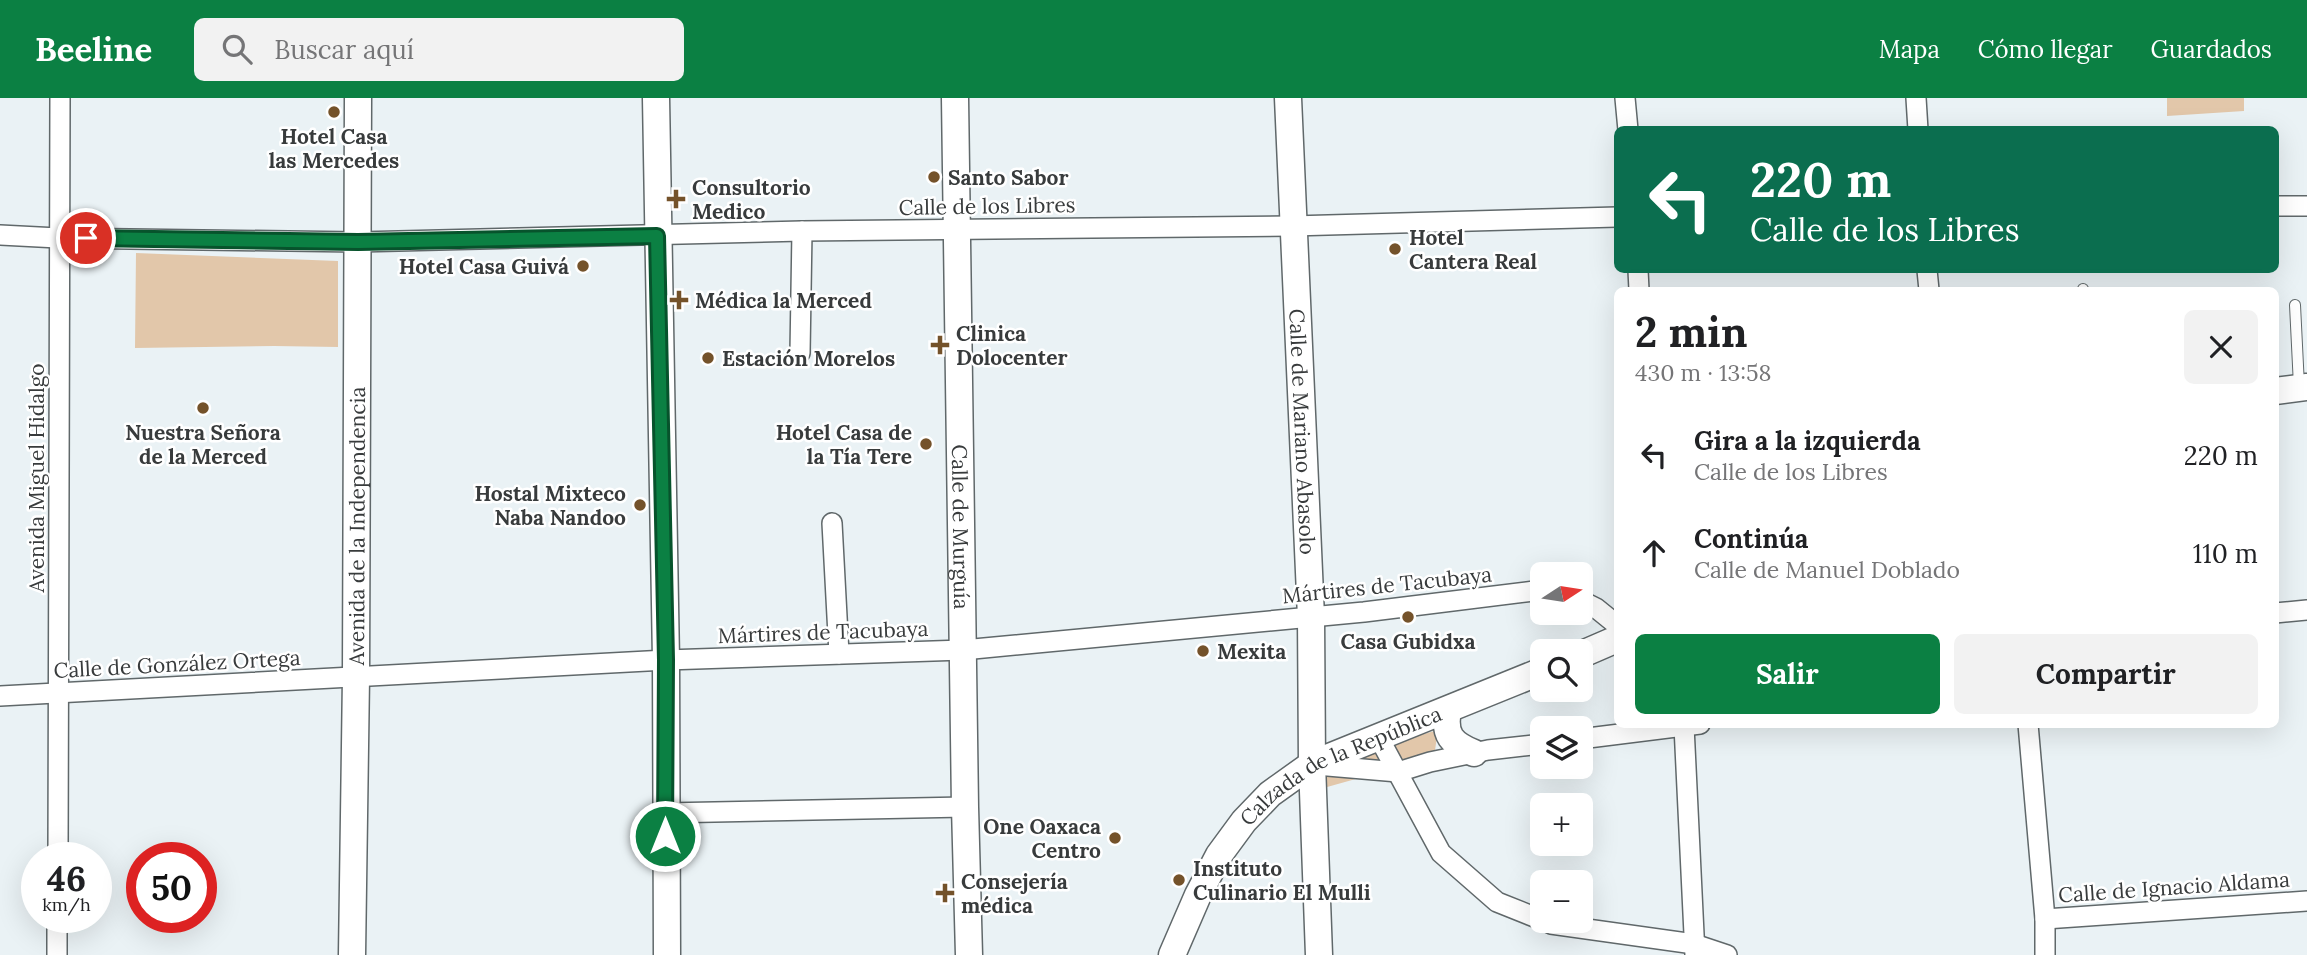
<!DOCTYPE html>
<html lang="es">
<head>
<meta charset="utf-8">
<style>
  :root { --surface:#fff; --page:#f2f2f2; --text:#202124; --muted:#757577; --accent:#0b8043 }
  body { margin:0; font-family:Lora,serif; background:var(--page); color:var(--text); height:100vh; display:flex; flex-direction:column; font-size:26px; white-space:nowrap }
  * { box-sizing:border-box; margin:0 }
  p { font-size:23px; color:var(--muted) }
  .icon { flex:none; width:38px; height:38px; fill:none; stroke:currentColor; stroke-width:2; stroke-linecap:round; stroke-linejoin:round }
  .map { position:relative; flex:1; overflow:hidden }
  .drawer { position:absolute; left:1614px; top:189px; width:665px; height:441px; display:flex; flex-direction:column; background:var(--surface); border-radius:10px; box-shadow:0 7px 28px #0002 }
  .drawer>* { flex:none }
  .banner { position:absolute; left:1614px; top:28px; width:665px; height:147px; border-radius:10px; box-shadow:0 7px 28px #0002; background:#0b6e4f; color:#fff; overflow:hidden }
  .needle { width:46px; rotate:78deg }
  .buttons { position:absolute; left:1530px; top:464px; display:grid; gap:14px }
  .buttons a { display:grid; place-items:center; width:63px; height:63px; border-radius:10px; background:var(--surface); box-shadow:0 7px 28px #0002; font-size:35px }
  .speed { position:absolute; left:21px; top:744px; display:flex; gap:14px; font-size:35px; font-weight:700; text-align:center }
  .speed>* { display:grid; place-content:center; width:91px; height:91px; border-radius:50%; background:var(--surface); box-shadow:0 7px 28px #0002; line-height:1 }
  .speed small { font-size:18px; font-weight:400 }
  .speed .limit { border:10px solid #d22; background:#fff; color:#111 }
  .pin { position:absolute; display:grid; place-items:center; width:60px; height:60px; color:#fff; margin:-30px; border:4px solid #fff; border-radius:50%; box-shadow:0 2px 7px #0007 }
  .me { position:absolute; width:77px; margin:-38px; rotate:0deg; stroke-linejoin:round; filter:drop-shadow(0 0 5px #0008) }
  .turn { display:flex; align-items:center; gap:24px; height:147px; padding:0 21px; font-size:32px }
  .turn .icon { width:91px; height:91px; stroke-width:2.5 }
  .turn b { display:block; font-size:49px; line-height:60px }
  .round { display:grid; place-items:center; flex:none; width:74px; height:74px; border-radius:10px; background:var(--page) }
  .headline { display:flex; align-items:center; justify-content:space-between; height:119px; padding:0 21px }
  h1 { font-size:42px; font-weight:700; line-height:52px }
  .cta { display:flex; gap:14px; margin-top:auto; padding:14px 21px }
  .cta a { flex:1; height:80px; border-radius:10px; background:var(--accent); color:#fff; font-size:28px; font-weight:700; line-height:80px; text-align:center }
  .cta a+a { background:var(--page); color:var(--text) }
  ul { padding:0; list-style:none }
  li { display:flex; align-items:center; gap:21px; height:98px; padding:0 21px }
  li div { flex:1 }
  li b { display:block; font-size:26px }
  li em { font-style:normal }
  header { display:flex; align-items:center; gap:42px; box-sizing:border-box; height:98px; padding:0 35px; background:var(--accent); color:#fff }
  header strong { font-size:33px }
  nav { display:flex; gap:38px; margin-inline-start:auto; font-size:24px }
  .search { width:490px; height:63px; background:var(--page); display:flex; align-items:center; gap:18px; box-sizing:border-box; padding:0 24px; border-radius:10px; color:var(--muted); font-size:26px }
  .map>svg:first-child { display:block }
  .green { fill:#e2c7aa }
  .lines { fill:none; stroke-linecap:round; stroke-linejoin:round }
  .lane-casing { stroke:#60686a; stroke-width:12 }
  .street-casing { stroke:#60686a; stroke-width:22 }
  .secondary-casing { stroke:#60686a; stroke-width:29 }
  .lane { stroke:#fff; stroke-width:10 }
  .street { stroke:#fff; stroke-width:19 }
  .secondary { stroke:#fff; stroke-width:26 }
  .route-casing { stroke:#07532c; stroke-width:18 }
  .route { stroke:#0b8043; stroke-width:12 }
  .poi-dot { fill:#74522a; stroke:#fff; stroke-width:2.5 }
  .labels { text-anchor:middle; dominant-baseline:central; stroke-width:5; stroke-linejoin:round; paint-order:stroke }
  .poi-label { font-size:21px; font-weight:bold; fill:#383b3c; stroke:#fff; text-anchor:start }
  .street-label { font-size:21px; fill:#383b3c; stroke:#fff }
</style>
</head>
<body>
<header>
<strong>Beeline</strong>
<div class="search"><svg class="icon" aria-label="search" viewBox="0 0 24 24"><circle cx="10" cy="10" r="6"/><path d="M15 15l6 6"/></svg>Buscar aquí</div>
<nav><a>Mapa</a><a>Cómo llegar</a><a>Guardados</a></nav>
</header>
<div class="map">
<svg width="2307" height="857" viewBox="0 0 2307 857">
  <rect width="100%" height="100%" fill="#eaf2f5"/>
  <!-- green -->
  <g class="green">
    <polygon points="2167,0 2244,0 2244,13 2167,18"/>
    <polygon points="136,155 338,163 338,249 274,248 135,250"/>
    <polygon points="1438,632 1434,659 1320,691 1314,667"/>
  </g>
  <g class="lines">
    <!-- lane casing -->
    <g class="lane-casing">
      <g id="lane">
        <polyline points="2083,191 2083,192"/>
        <polyline points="2295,207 2299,288"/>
      </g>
    </g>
    <!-- street casing -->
    <g class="street-casing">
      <g id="street">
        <polyline points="1625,0 1628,32"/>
        <polyline points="1916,0 1918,32"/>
        <polyline points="2275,108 2307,108"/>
        <polyline points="0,137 58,140 358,144 802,133 1292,128 1617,119"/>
        <polyline points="1638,172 1639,192"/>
        <polyline points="1927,172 1929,192"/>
        <polyline points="800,255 802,133"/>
        <polyline points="832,425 839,556"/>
        <polyline points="1580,502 1596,510 1617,527"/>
        <polyline points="2275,515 2307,512"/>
        <polyline points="0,598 666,562 963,552 1364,514 1542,492"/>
        <polyline points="2028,626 2045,821 2045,857"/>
        <polyline points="1684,628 1695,857"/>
        <polyline points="1379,640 1441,755 1497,804 1542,822"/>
        <polyline points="1580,641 1700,626"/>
        <polyline points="1316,667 1398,674 1430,664 1488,652 1542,646"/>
        <polyline points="665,715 965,709"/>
        <polyline points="58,760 60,0"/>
        <polyline points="2045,821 2307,803"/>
        <polyline points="1543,822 1551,826 1694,846 1727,857"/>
        <polyline points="57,857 57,819"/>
      </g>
    </g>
    <!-- secondary casing -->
    <g class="secondary-casing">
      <g id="secondary">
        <polyline points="656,0 666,562 667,857"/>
        <path id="s1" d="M955,0L965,709L969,857"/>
        <path id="s2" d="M1288,0L1311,519L1312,666L1319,857"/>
        <polyline points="2275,293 2307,289"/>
        <polyline points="1580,557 1617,541"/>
        <path d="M1448,612C1443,637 1452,646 1474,655"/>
        <path id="s3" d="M352,857L356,579L358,0"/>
        <path id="s4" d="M1172,857L1198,797L1219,757L1244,723L1270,696L1312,666L1542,573"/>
      </g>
    </g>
    <!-- lane -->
    <use href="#lane" class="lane"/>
    <!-- street -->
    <use href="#street" class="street"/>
    <!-- secondary -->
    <use href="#secondary" class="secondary"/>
  </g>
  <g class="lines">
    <!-- route casing -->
    <g class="route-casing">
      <polyline id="route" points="86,140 358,144 657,138 666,562 665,738"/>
    </g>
    <!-- route -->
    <use href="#route" class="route"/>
  </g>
  <!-- markers -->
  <g class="poi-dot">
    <circle cx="334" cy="14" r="7"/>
    <circle cx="934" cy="79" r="7"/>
    <path d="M672.5 90.5h7v7h7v7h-7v7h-7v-7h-7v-7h7z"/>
    <circle cx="1395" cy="151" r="7"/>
    <circle cx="583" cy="168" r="7"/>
    <path d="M675.5 191.5h7v7h7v7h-7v7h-7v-7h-7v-7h7z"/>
    <path d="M936.5 236.5h7v7h7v7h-7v7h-7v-7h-7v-7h7z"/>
    <circle cx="708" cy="260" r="7"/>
    <circle cx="203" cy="310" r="7"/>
    <circle cx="926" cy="346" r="7"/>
    <circle cx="640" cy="407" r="7"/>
    <circle cx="1408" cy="519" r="7"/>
    <circle cx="1203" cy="553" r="7"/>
    <circle cx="1115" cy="740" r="7"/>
    <circle cx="1179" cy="782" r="7"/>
    <path d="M941.5 784.5h7v7h7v7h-7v7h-7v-7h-7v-7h7z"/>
  </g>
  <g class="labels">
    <!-- poi labels -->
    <g class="poi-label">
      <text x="334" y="38" text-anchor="middle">Hotel Casa<tspan x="334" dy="24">las Mercedes</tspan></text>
      <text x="948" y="79">Santo Sabor</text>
      <text x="692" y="89">Consultorio<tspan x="692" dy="24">Medico</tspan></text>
      <text x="1409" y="139">Hotel<tspan x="1409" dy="24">Cantera Real</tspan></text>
      <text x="569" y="168" text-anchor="end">Hotel Casa Guivá</text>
      <text x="695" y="202">Médica la Merced</text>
      <text x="956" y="235">Clinica<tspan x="956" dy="24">Dolocenter</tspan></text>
      <text x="722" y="260">Estación Morelos</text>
      <text x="203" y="334" text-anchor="middle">Nuestra Señora<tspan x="203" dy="24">de la Merced</tspan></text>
      <text x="912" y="334" text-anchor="end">Hotel Casa de<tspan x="912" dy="24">la Tía Tere</tspan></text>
      <text x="626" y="395" text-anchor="end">Hostal Mixteco<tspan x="626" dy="24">Naba Nandoo</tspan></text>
      <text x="1408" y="543" text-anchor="middle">Casa Gubidxa</text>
      <text x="1217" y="553">Mexita</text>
      <text x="1101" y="728" text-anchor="end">One Oaxaca<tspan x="1101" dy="24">Centro</tspan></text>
      <text x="1193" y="770">Instituto<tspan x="1193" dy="24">Culinario El Mulli</tspan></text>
      <text x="961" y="783">Consejería<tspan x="961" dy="24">médica</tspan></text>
    </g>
    <!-- street labels -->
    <g class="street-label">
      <text transform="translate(987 108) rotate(-1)">Calle de los Libres</text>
      <text stroke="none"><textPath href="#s2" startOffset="334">Calle de Mariano Abasolo</textPath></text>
      <text transform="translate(36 380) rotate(-90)">Avenida Miguel Hidalgo</text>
      <text stroke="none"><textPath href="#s3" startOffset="429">Avenida de la Independencia</textPath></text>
      <text stroke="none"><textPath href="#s1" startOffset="429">Calle de Murguía</textPath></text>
      <text transform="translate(1387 487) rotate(-6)">Mártires de Tacubaya</text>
      <text transform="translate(823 534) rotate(-2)">Mártires de Tacubaya</text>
      <text transform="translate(177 566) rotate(-3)">Calle de González Ortega</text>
      <text stroke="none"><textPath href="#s4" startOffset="266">Calzada de la República</textPath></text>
      <text transform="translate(2174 789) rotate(-4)">Calle de Ignacio Aldama</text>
    </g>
  </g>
</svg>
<div class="buttons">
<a><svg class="needle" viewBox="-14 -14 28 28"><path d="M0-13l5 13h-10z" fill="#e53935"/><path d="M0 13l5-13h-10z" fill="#757577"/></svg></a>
<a><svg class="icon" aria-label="search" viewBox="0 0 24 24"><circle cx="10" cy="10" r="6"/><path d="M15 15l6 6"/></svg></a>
<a><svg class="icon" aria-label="layers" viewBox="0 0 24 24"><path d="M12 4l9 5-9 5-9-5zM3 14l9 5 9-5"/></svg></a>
<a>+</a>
<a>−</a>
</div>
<div class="speed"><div>46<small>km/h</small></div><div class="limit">50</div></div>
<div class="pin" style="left:86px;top:140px;background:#d93025"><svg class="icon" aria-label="arrive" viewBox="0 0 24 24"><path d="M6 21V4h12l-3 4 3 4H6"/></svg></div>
<svg class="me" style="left:665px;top:738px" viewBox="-20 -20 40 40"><circle r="17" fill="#0b8043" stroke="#fff" stroke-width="3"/><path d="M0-11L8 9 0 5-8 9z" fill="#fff"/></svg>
<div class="banner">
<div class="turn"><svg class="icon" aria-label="left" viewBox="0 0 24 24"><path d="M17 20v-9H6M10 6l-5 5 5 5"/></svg><div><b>220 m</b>Calle de los Libres</div></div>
</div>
<section class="drawer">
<div class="headline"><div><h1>2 min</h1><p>430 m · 13:58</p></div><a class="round"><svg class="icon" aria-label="close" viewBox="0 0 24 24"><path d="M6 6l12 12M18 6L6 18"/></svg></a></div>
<ul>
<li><svg class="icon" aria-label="left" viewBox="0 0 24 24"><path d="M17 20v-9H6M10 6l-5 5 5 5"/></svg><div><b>Gira a la izquierda</b><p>Calle de los Libres</p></div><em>220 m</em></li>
<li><svg class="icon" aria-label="ahead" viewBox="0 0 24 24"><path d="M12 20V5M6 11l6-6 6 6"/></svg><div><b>Continúa</b><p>Calle de Manuel Doblado</p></div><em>110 m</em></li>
</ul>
<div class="cta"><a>Salir</a><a>Compartir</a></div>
</section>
</div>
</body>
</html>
